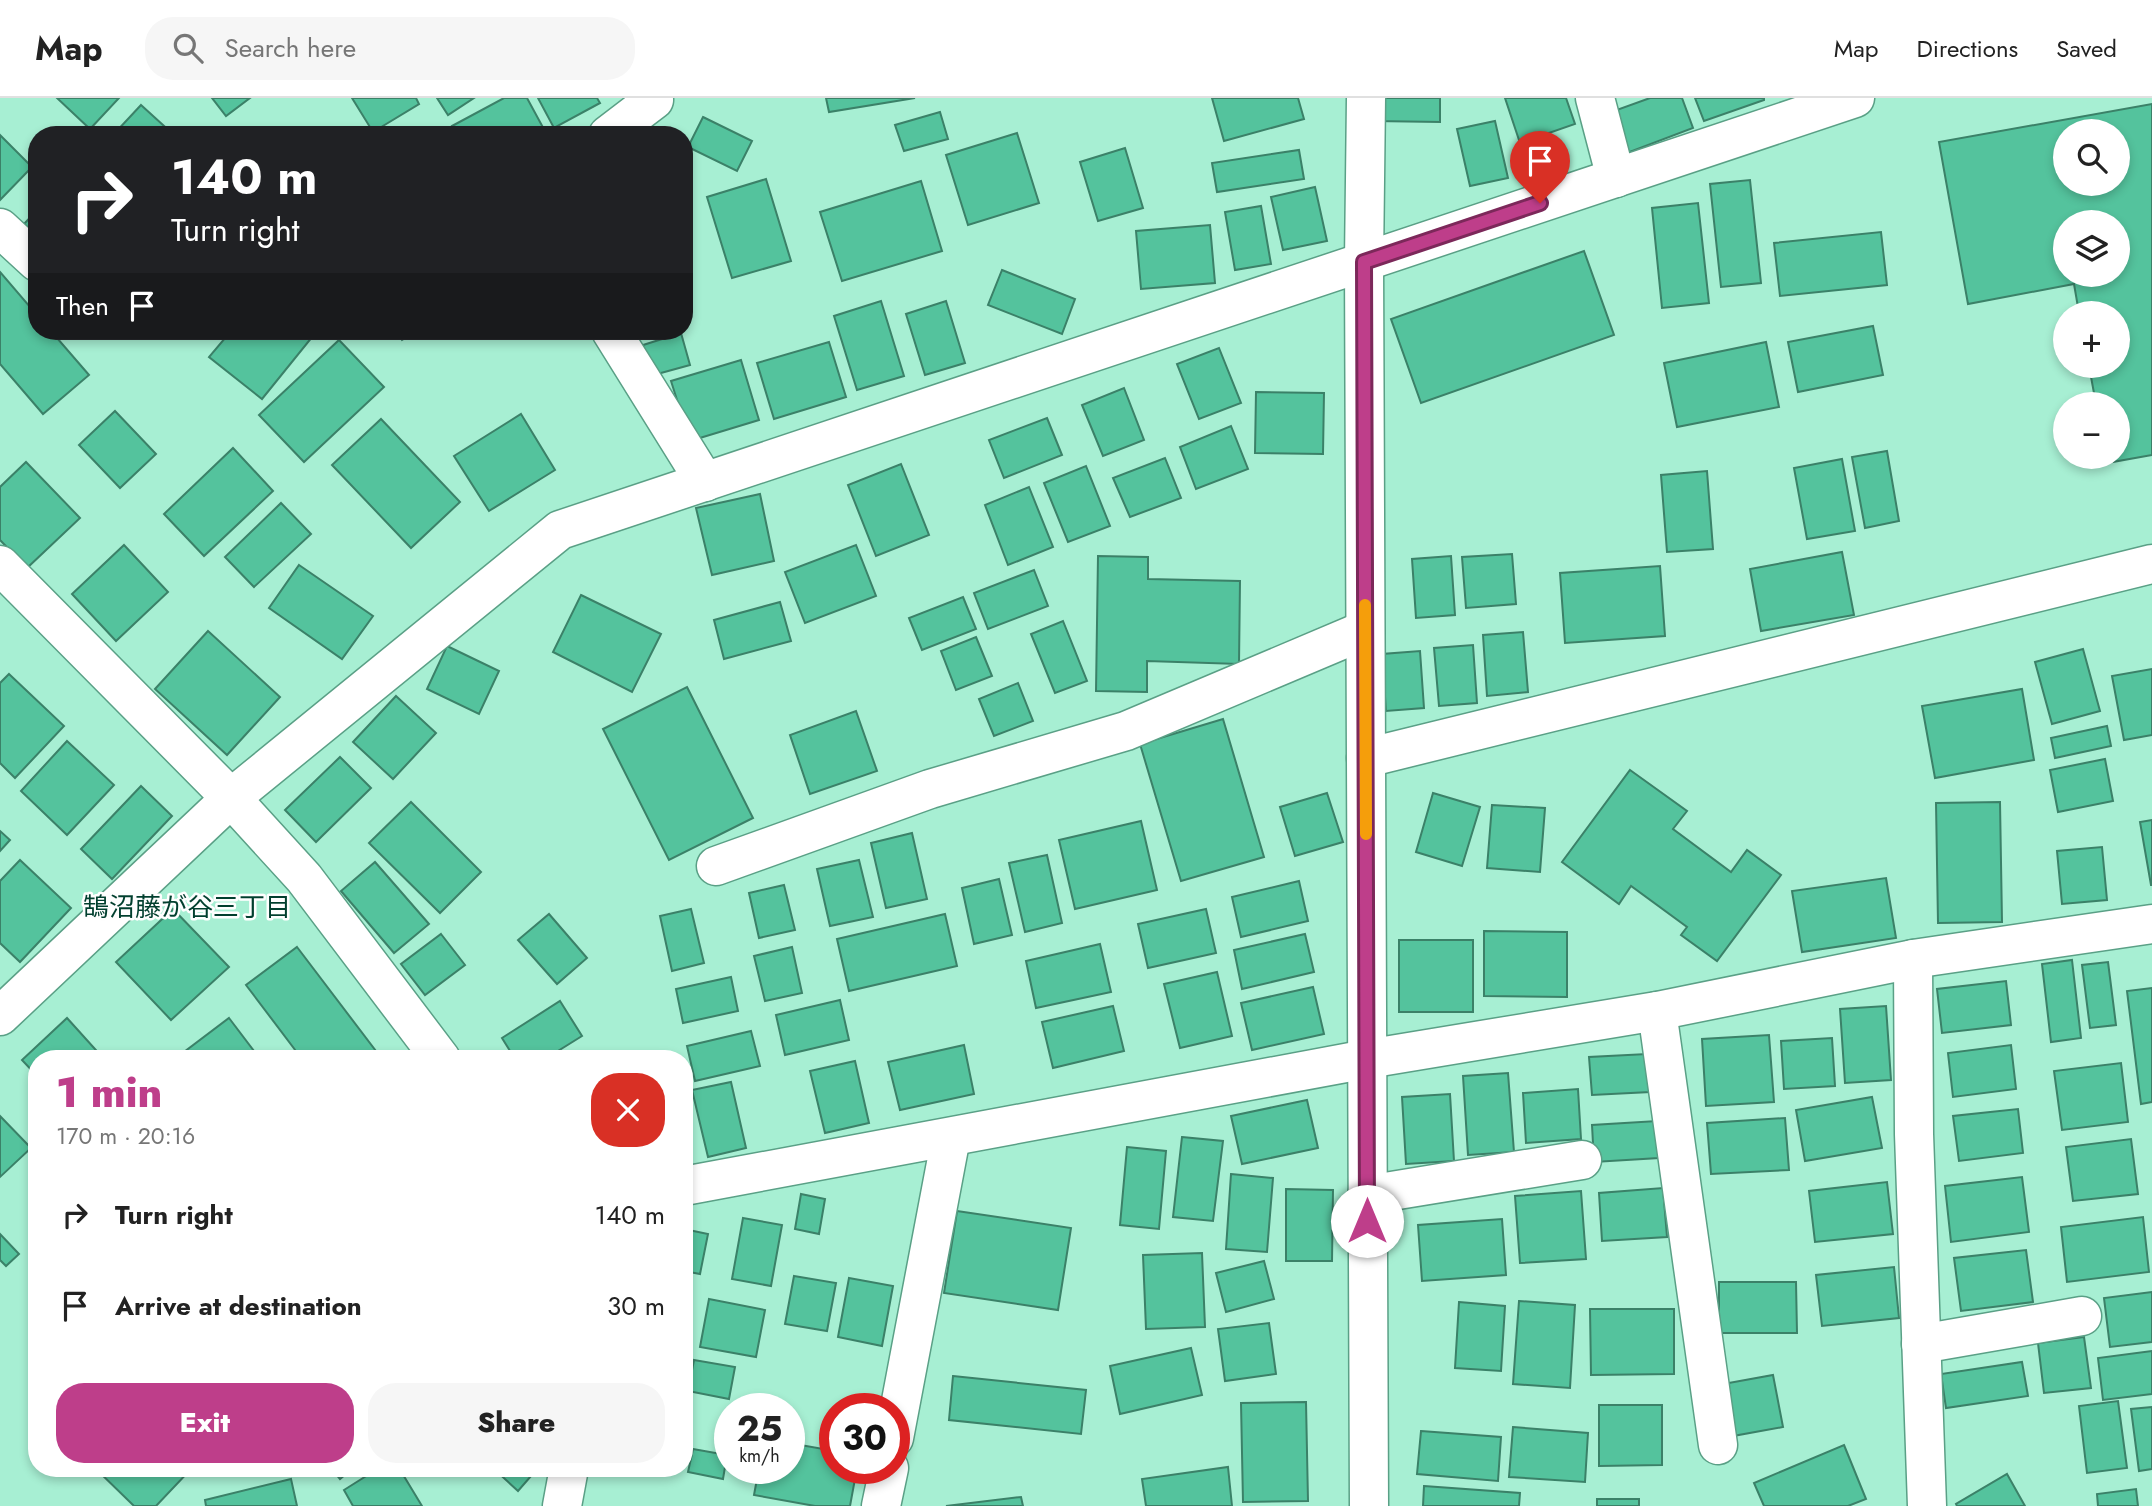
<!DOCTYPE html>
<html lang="en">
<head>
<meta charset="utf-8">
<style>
  :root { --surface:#fff; --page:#f6f6f6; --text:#222; --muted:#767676; --line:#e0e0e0; --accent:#be3e8a }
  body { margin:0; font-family:Jost,"Noto Sans JP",sans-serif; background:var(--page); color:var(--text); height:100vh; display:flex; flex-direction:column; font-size:26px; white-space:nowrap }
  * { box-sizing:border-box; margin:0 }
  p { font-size:23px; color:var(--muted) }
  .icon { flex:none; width:38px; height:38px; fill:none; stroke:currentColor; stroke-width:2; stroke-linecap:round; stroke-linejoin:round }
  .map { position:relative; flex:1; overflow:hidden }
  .side { position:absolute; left:28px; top:952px; width:665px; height:427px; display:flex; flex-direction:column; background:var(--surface); border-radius:28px; box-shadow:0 4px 10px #0003 }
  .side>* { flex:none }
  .banner { position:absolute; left:28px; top:28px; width:665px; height:214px; border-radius:28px; box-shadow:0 4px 10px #0003; background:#202124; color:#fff; overflow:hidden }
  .controls { position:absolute; left:2053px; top:21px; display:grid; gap:14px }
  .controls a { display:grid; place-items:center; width:77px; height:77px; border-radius:50%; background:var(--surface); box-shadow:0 4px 10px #0003; font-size:35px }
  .speed { position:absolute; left:714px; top:1295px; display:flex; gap:14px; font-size:35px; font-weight:700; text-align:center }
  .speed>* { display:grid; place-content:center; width:91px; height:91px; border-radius:50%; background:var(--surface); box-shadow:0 4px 10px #0003; line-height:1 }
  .speed small { font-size:18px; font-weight:400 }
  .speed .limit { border:10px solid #d22; background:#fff; color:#111 }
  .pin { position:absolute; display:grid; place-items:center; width:60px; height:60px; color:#fff; margin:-72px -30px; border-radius:50% 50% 50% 0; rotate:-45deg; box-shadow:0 0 7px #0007 }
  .pin .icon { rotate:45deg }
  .me { position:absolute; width:77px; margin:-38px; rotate:0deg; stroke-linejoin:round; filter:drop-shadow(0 0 5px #0008) }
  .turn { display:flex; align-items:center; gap:24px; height:147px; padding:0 28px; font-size:32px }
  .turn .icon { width:91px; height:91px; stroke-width:2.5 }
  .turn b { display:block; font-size:49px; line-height:60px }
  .then { display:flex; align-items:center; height:66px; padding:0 28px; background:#0003; gap:14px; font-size:26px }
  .round { display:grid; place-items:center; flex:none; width:74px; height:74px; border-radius:28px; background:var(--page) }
  .head { display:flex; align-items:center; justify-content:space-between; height:119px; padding:0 28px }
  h1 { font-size:42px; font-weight:800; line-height:52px; color:var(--accent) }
  .cta { display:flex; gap:14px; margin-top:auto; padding:14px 28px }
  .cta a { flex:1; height:80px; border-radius:28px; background:var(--accent); color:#fff; font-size:28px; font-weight:800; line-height:80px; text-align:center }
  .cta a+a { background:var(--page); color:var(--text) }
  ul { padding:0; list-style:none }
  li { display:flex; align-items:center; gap:21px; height:91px; padding:0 28px }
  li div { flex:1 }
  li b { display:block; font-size:26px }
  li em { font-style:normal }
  header { display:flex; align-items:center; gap:42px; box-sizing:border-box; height:98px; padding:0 35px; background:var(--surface); border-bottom:2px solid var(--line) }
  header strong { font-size:33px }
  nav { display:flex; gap:38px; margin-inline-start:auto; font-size:24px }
  .search { width:490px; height:63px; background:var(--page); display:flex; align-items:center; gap:18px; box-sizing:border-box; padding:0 24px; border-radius:28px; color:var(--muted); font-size:26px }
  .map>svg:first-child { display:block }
  .building { fill:#54c39d; stroke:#3b8168; stroke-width:2; fill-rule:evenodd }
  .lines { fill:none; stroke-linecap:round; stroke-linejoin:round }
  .minor-casing { stroke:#5aa086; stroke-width:41 }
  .minor { stroke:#fff; stroke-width:38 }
  .route-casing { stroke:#7c285a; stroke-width:18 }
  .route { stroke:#be3e8a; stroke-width:12 }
  .slow { stroke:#f59e0b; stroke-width:12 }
  .labels { text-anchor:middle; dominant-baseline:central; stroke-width:5; stroke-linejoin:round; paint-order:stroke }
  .neighbourhood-label { font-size:26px; fill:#013f2e; stroke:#fefefe }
</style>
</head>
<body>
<header>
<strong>Map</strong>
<div class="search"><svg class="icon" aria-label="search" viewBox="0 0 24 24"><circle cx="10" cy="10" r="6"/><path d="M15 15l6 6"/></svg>Search here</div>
<nav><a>Map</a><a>Directions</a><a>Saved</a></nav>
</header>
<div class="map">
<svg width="2152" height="1408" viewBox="0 0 2152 1408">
  <rect width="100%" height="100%" fill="#a7efd3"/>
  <!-- building -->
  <g class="building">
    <polygon points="57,0 119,0 90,31"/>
    <polygon points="212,0 250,0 226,18"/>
    <polygon points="352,0 416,0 419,6 373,34"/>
    <polygon points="437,0 474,0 448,17"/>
    <polygon points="504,0 527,0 546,35 457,37 452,28"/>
    <polygon points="538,0 597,0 600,5 554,30"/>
    <polygon points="826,0 915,0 829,14"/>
    <polygon points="1212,0 1298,0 1304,21 1224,43"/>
    <polygon points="1374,0 1440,0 1440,24 1374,23"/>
    <polygon points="1505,0 1566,0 1575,26 1520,45"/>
    <polygon points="1650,0 1682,0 1693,30 1627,55 1611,14"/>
    <polygon points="1695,0 1764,0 1764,2 1704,23"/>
    <path d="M2152,6V357L2107,365L2106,359H2118V306H2096L2089,268H2118V215H2079L2074,186L1968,206L1939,44ZM2065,33H2118V86H2065ZM2065,124H2118V177H2065Z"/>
    <polygon points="141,7 174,37 113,37"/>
    <polygon points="940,14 948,41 904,53 895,27"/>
    <polygon points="703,19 752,43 737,73 688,49"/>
    <polygon points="1495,23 1508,80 1470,88 1457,31"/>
    <polygon points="1017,35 1039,105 968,127 946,57"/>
    <polygon points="0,37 32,69 0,102"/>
    <polygon points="1125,50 1143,110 1098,123 1080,64"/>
    <polygon points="1299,52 1304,81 1217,94 1212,65"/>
    <polygon points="766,81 791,163 732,180 707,99"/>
    <polygon points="1750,82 1761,185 1721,189 1710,86"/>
    <polygon points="921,83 942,153 842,183 820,114"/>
    <polygon points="1315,89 1327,143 1283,152 1271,99"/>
    <polygon points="1698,105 1709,205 1662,210 1652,110"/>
    <polygon points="1261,108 1271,166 1235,172 1225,114"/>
    <polygon points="37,112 37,138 24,126"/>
    <polygon points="1210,127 1215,185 1141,191 1136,133"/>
    <polygon points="1881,134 1887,187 1780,198 1774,145"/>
    <polygon points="1584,153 1614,237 1421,305 1391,221"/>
    <polygon points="1002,172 1075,201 1062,236 988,207"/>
    <polygon points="0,174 37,217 37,233 51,233 89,277 43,316 0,266"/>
    <polygon points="881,203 904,278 857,292 834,218"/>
    <polygon points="946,203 965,265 925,277 906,216"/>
    <polygon points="1873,228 1883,277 1798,294 1788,244"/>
    <polygon points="231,233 317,233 262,301 209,259"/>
    <polygon points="396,233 417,233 402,242"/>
    <polygon points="681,235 690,267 650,278 640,248"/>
    <polygon points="339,242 384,289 304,364 259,317"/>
    <polygon points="829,244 846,299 774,321 757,265"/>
    <polygon points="1766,244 1779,309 1677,329 1664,265"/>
    <polygon points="1219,250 1241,305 1199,321 1177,266"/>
    <polygon points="741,262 759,322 690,343 671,283"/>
    <polygon points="1124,290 1144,342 1103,358 1082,307"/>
    <polygon points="1256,294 1324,295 1323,356 1255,355"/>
    <polygon points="115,313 156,356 120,390 79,347"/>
    <polygon points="521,316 555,372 489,413 454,358"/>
    <polygon points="1047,320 1062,357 1004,380 989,342"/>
    <polygon points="381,321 460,404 411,450 332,367"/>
    <polygon points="1231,328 1248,371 1196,391 1180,349"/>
    <polygon points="233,350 273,393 204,458 164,416"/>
    <polygon points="1887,353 1899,423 1865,430 1852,359"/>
    <polygon points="1165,360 1181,400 1130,419 1113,380"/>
    <polygon points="1842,361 1855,433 1807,441 1794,370"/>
    <polygon points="26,364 80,420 27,470 0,442 0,389"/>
    <polygon points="901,366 929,437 876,458 848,387"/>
    <polygon points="1086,368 1110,428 1068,444 1044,385"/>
    <polygon points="1707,373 1713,451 1667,454 1661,377"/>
    <polygon points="1029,389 1053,449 1008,467 985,407"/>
    <polygon points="760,396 774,463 712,477 696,410"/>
    <polygon points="281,405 311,436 254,489 225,459"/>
    <polygon points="124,447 168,494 116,543 72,496"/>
    <polygon points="856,447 876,498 805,525 785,474"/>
    <polygon points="1842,454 1854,517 1761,533 1750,471"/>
    <polygon points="1512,456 1516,506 1466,510 1462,459"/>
    <polygon points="1098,458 1148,459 1148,481 1240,483 1239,566 1147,563 1147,594 1096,593"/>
    <polygon points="1451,458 1455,517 1416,520 1412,461"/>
    <polygon points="299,467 373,518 342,561 269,510"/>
    <polygon points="1660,468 1665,538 1565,545 1560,475"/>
    <polygon points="1034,472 1048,508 988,531 974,495"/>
    <polygon points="581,497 661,536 632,594 553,554"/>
    <polygon points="963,499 976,531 922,552 909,520"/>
    <polygon points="780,504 791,543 724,561 714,522"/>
    <polygon points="1063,523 1087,583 1055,595 1031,536"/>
    <polygon points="208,533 280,599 227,657 155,591"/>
    <polygon points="1523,534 1528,594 1487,598 1483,537"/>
    <polygon points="976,539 992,578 956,592 941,553"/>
    <polygon points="1473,547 1477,605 1439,608 1434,550"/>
    <polygon points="447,548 499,573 479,616 427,591"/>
    <polygon points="2083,551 2100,613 2052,626 2035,564"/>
    <polygon points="1420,553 1424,610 1386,613 1382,556"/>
    <polygon points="2152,571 2152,637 2124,642 2112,578"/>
    <polygon points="9,576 64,628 15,680 0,665 0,585"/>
    <polygon points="1018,585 1033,623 994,638 979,601"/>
    <polygon points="687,589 753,720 669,762 603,631"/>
    <polygon points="2022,591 2034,662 1935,680 1922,608"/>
    <polygon points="396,598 436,635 393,681 353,644"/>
    <polygon points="856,613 877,673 810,696 790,637"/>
    <polygon points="1223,621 1264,759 1181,783 1140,646"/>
    <polygon points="2107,628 2111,648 2055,660 2051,640"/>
    <polygon points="67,643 114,687 67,737 21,693"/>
    <polygon points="340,659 371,690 316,744 285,712"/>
    <polygon points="2105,661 2113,703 2058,714 2050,672"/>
    <polygon points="1630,672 1687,713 1673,731 1731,774 1747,752 1781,777 1717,863 1681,837 1687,829 1631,788 1619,806 1562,764"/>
    <polygon points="141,688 172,718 112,781 81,751"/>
    <polygon points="1327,695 1343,744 1295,758 1280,709"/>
    <polygon points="1433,695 1480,709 1462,768 1416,754"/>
    <polygon points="411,704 481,774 440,815 369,745"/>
    <polygon points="2000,704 2002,824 1938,825 1936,705"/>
    <polygon points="1492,707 1545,710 1540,774 1487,770"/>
    <polygon points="2152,722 2152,787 2151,787 2140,724"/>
    <polygon points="1141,723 1157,792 1075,811 1059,742"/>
    <polygon points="0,733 10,742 0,753"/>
    <polygon points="912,735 927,801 886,810 871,745"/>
    <polygon points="2102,749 2107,802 2062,806 2057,753"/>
    <polygon points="1047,757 1062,825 1025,834 1009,765"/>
    <polygon points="20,762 71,810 20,864 0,845 0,783"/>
    <polygon points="859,762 873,819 830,828 817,771"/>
    <polygon points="375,764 429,826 394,855 341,793"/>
    <polygon points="1886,780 1896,840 1802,854 1792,793"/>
    <polygon points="999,781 1012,837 974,846 962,790"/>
    <polygon points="1299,783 1308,823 1241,839 1232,799"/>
    <polygon points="784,787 795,832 759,840 749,795"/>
    <polygon points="173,811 229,869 171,922 116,864"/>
    <polygon points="691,811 704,865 672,873 660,818"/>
    <polygon points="1206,811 1216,855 1148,870 1138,826"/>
    <polygon points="549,816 587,860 557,886 518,842"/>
    <polygon points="945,816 957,868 849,893 837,841"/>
    <polygon points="1484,833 1567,834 1567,899 1484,898"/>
    <polygon points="441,836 465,867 425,897 401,866"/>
    <polygon points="1305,836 1314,874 1242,891 1234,852"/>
    <rect x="1399" y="842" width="74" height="72"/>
    <polygon points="1100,846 1111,894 1036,910 1026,863"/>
    <polygon points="297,849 382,961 302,961 246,887"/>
    <polygon points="792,849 802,895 765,903 754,858"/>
    <polygon points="2072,862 2081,940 2051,944 2042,866"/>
    <polygon points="2108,864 2116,927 2090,930 2082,867"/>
    <polygon points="1217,874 1232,938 1180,950 1164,886"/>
    <polygon points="731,879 738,913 683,925 676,891"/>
    <polygon points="2006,883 2011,927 1942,935 1937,891"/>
    <polygon points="1313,889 1324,936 1252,952 1241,905"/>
    <polygon points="2152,890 2152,1004 2141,1006 2127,893"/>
    <polygon points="840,902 849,942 785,957 776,917"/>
    <polygon points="560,903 582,938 545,961 515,961 502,940"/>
    <polygon points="1113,908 1124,953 1053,970 1042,924"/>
    <polygon points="1886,908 1891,982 1845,985 1840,911"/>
    <polygon points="67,920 104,961 37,961 37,978 22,962"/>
    <polygon points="229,920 260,961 189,961 184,954"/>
    <polygon points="751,933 760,968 695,983 687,948"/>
    <polygon points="1769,937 1774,1004 1706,1008 1702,941"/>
    <polygon points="1832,940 1835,988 1784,991 1781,943"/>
    <polygon points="964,947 974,996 900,1012 888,964"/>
    <polygon points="2011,947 2016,991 1953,999 1948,955"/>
    <polygon points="1647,956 1650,994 1592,997 1589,959"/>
    <polygon points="855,963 869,1025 825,1035 810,973"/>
    <polygon points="2121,965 2128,1024 2062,1032 2054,973"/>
    <polygon points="1508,975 1514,1054 1468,1057 1463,978"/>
    <polygon points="731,984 746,1050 708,1059 692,992"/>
    <polygon points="1578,991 1581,1041 1526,1045 1523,995"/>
    <polygon points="1450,996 1454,1063 1406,1066 1402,999"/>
    <polygon points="1872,999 1882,1050 1805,1063 1796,1012"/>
    <polygon points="1307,1002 1318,1050 1242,1066 1231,1018"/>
    <polygon points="2018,1011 2023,1055 1959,1063 1953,1018"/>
    <polygon points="0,1018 31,1050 0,1079"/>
    <polygon points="1785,1020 1789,1072 1711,1076 1707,1025"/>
    <polygon points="1657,1023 1659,1060 1594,1064 1592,1027"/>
    <polygon points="1182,1039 1223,1043 1213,1123 1173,1119"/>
    <polygon points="2131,1041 2138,1096 2073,1103 2066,1049"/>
    <polygon points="1127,1049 1166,1053 1159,1131 1120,1127"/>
    <polygon points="1231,1076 1273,1080 1267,1154 1226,1151"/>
    <polygon points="2022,1079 2029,1134 1951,1144 1945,1088"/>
    <polygon points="1887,1084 1893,1136 1815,1144 1809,1093"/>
    <polygon points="1663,1090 1667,1139 1602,1143 1599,1095"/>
    <polygon points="1286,1091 1333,1092 1332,1163 1286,1163"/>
    <polygon points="1581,1093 1586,1161 1520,1165 1515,1098"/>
    <polygon points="801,1096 825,1101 819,1136 795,1131"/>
    <polygon points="957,1113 1071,1130 1058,1212 944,1195"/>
    <polygon points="2143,1119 2149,1174 2067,1184 2061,1129"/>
    <polygon points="743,1120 782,1127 771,1188 732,1181"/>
    <polygon points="1502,1121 1506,1177 1422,1183 1418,1127"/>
    <polygon points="684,1131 708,1136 700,1176 684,1173"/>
    <polygon points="0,1136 19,1156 6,1168 0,1162"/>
    <polygon points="2026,1152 2033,1204 1961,1213 1954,1160"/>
    <polygon points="1202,1155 1205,1229 1146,1231 1143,1157"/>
    <polygon points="1264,1163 1274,1201 1226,1214 1216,1175"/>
    <polygon points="1894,1169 1899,1220 1822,1228 1816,1177"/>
    <polygon points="794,1178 836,1185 827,1233 785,1226"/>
    <polygon points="849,1180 893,1188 882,1248 838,1239"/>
    <polygon points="1719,1184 1796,1184 1797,1235 1719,1235"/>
    <polygon points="2152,1194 2152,1244 2110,1249 2104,1200"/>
    <polygon points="709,1201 765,1212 756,1259 700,1249"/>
    <polygon points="1519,1203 1575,1207 1570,1290 1513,1286"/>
    <polygon points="1459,1204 1505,1208 1501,1273 1455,1270"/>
    <polygon points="1590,1211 1674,1211 1674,1276 1591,1277"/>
    <polygon points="1269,1225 1276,1276 1225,1283 1218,1231"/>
    <polygon points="2084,1239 2091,1290 2044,1295 2038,1245"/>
    <polygon points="1191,1250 1202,1297 1120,1316 1110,1268"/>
    <polygon points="2152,1253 2152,1296 2103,1302 2098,1260"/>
    <polygon points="694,1262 735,1269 729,1301 688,1293"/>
    <polygon points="2022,1264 2028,1298 1946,1310 1941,1276"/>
    <polygon points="1773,1277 1783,1329 1733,1338 1723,1286"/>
    <polygon points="953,1278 1086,1292 1081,1336 949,1322"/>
    <polygon points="2118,1303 2127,1370 2087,1375 2079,1308"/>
    <polygon points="1306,1304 1308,1403 1243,1404 1241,1305"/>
    <polygon points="1599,1307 1662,1307 1662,1367 1599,1368"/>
    <polygon points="2152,1309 2152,1371 2139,1373 2131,1311"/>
    <polygon points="1513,1329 1588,1335 1585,1384 1509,1379"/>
    <polygon points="1421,1333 1501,1339 1498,1383 1417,1376"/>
    <polygon points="789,1345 835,1353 835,1370 857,1370 850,1408 815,1408 754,1397 759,1370 789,1370"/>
    <polygon points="1844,1347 1866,1401 1848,1408 1764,1408 1754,1385"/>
    <polygon points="693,1351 727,1357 723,1381 688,1374"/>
    <polygon points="1228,1369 1232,1408 1146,1408 1142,1381"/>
    <polygon points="95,1370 192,1370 156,1408 134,1408"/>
    <polygon points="331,1370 353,1370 340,1381"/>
    <polygon points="379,1370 399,1370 422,1408 353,1408 344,1392"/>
    <polygon points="493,1370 538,1370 518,1393"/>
    <polygon points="2007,1376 2025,1408 1957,1408 1956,1406"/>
    <polygon points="291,1381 297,1408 206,1408 205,1402"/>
    <polygon points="1424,1388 1520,1395 1519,1408 1423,1408"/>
    <polygon points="2136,1391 2138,1408 2098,1408 2097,1396"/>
    <polygon points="1021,1399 1023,1408 946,1408"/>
    <rect x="1597" y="1401" width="42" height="7"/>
  </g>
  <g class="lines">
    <!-- minor casing -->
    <g class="minor-casing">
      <g id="minor">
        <polyline points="1366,0 1364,164 1369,1408"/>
        <polyline points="1595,0 1616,80"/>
        <polyline points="608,37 654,2 653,0"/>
        <polyline points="0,130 37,164"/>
        <polyline points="611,233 705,384"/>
        <polyline points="0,467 231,700 304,780 441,961"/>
        <polyline points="1366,660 2152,466"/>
        <polyline points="716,768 930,691 1126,633 1365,532"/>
        <polyline points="1913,861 1914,1036 1927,1408"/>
        <polyline points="1657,913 1718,1347"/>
        <polyline points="0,918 231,700 560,432 1855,0"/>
        <polyline points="684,1088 1367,961 1657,913 1913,861 2152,826"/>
        <polyline points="1367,1097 1582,1062"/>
        <polyline points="1921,1246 2082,1218"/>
        <polyline points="894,1340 951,1039"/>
        <polyline points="562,1408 569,1370"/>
        <polyline points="881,1408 889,1370"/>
      </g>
    </g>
    <!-- minor -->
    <use href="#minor" class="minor"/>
  </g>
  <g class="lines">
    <!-- route casing -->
    <g class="route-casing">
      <polyline id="route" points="1367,1123 1364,164 1540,105"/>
    </g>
    <!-- route -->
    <use href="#route" class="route"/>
    <!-- slow -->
    <polyline class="slow" points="1365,507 1366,736"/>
  </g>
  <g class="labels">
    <!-- neighbourhood labels -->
    <g class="neighbourhood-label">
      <text x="187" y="809">鵠沼藤が谷三丁目</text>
    </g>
  </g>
</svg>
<div class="controls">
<a><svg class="icon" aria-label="search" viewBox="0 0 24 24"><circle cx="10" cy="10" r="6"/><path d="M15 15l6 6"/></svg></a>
<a><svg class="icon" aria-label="layers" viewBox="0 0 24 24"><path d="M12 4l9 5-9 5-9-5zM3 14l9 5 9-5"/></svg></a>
<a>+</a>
<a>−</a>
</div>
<div class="speed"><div>25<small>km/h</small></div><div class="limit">30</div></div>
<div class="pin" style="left:1540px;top:105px;background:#d93025"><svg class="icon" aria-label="arrive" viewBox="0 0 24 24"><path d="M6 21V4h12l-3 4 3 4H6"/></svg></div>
<svg class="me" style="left:1367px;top:1123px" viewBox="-20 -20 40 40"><circle r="19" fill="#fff"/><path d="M0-13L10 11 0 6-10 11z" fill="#be3e8a"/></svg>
<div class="banner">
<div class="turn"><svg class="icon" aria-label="right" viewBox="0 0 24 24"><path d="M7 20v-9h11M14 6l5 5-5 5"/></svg><div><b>140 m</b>Turn right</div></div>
<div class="then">Then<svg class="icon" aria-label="arrive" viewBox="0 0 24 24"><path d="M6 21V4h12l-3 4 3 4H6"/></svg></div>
</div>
<section class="side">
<div class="head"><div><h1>1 min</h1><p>170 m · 20:16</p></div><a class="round" style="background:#d93025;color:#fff"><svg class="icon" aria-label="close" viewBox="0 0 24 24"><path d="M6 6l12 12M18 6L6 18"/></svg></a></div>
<ul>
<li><svg class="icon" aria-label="right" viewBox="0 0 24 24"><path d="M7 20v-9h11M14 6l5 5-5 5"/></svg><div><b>Turn right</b></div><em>140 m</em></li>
<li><svg class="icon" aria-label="arrive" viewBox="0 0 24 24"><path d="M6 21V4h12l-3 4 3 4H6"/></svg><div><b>Arrive at destination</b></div><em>30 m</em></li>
</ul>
<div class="cta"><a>Exit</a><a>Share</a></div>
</section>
</div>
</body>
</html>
